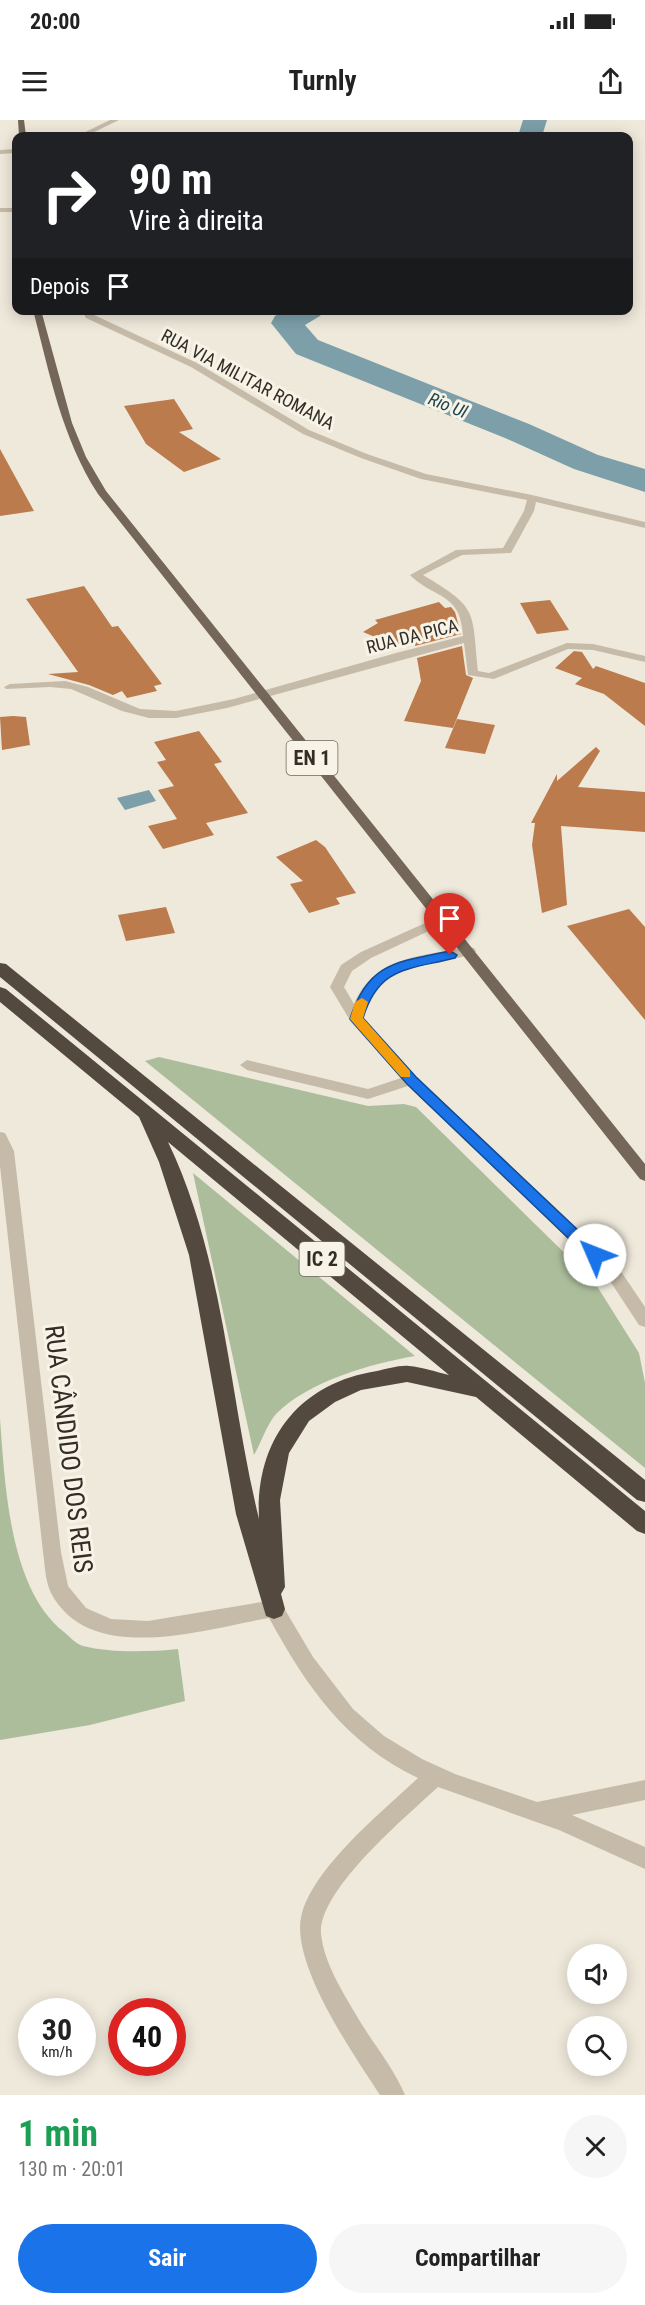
<!DOCTYPE html>
<html lang="pt">
<head>
<meta charset="utf-8">
<style>
  :root { --surface:#fff; --page:#f6f6f6; --text:#222; --muted:#767676; --accent:#1a73e8 }
  body { margin:0; font-family:"Roboto Condensed",sans-serif; background:var(--page); color:var(--text); height:100vh; display:flex; flex-direction:column; font-size:22px; white-space:nowrap }
  * { box-sizing:border-box; margin:0 }
  p { font-size:20px; color:var(--muted) }
  .icon { flex:none; width:33px; height:33px; fill:none; stroke:currentColor; stroke-width:2; stroke-linecap:round; stroke-linejoin:round }
  .map { position:relative; height:1975px; overflow:hidden }
  .drawer { display:flex; flex-direction:column; background:var(--surface); flex:1 }
  .drawer>* { flex:none }
  .guide { position:absolute; left:12px; top:12px; width:621px; height:183px; border-radius:12px; box-shadow:0 3px 15px #0003; background:#202124; color:#fff; overflow:hidden }
  .tools { position:absolute; left:567px; top:1824px; display:grid; gap:12px }
  .tools a { display:grid; place-items:center; width:60px; height:60px; border-radius:50%; background:var(--surface); box-shadow:0 3px 15px #0003; font-size:30px }
  .speed { position:absolute; left:18px; top:1878px; display:flex; gap:12px; font-size:30px; font-weight:700; text-align:center }
  .speed>* { display:grid; place-content:center; width:78px; height:78px; border-radius:50%; background:var(--surface); box-shadow:0 3px 15px #0003; line-height:1 }
  .speed small { font-size:15px; font-weight:400 }
  .speed .limit { border:9px solid #d22; background:#fff; color:#111 }
  .pin { position:absolute; display:grid; place-items:center; width:51px; height:51px; color:#fff; margin:-62px -26px; border-radius:50% 50% 50% 0; rotate:-45deg; box-shadow:0 0 6px #0007 }
  .pin .icon { rotate:45deg }
  .me { position:absolute; width:66px; margin:-33px; rotate:314deg; stroke-linejoin:round; filter:drop-shadow(0 0 4px #0008) }
  .turn { display:flex; align-items:center; gap:21px; height:126px; padding:0 18px; font-size:27px }
  .turn .icon { width:78px; height:78px; stroke-width:2.5 }
  .turn b { display:block; font-size:42px; line-height:51px }
  .then { display:flex; align-items:center; height:57px; padding:0 18px; background:#0003; gap:12px; font-size:22px }
  .round { display:grid; place-items:center; flex:none; width:63px; height:63px; border-radius:32px; background:var(--page) }
  .summary { display:flex; align-items:center; justify-content:space-between; height:102px; padding:0 18px }
  h1 { font-size:36px; font-weight:700; line-height:45px; color:#1e9e55 }
  .action { display:flex; gap:12px; margin-top:auto; padding:12px 18px }
  .action a { flex:1; height:69px; border-radius:36px; background:var(--accent); color:#fff; font-size:24px; font-weight:700; line-height:69px; text-align:center }
  .action a+a { background:var(--page); color:var(--text) }
  .status { display:flex; justify-content:space-between; align-items:center; height:42px; padding:0 30px; background:var(--surface); direction:ltr }
  .status svg { height:16px; fill:currentColor }
  header { display:flex; justify-content:space-between; align-items:center; height:78px; padding:0 18px; background:var(--surface); font-size:27px; font-weight:700 }
  .map>svg:first-child { display:block }
  .green { fill:#acbd9c }
  .water { fill:#7c9fa9 }
  .lines { fill:none; stroke-linecap:round; stroke-linejoin:round }
  .river { fill:#7c9fa9; fill-rule:evenodd }
  .building { fill:#bb7b4d }
  .minor { fill:#c6bba8; fill-rule:evenodd }
  .major { fill:#74675a; fill-rule:evenodd }
  .highway { fill:#54493f; fill-rule:evenodd }
  .route { fill:#1a73e8; stroke:#114b97; stroke-width:1.5 }
  .slow { fill:#f59e0b }
  .labels { text-anchor:middle; dominant-baseline:central; stroke-width:6; stroke-linejoin:round; paint-order:stroke }
  .far-street-label { font-size:18px; fill:#332d27; stroke:#f7f3e6 }
  .far-water-label { font-size:18px; font-style:italic; fill:#214551; stroke:#f7f3e6 }
  .shield { fill:#f7f3e6; stroke:#6e6860; stroke-width:1.5 }
  .shield-label { font-size:20px; font-weight:bold; fill:#332d27 }
  .near-street-label { font-size:26px; fill:#332d27; stroke:#f7f3e6 }
</style>
</head>
<body>
<div class="status"><b>20:00</b><svg viewBox="0 0 49 12"><path d="M0 12V9h3v3zM5 12V6h3v6zM10 12V3h3v9zM15 12V0h3v12zM26 1h20v11H26zM47 4h2v5h-2z"/></svg></div>
<header><svg class="icon" aria-label="menu" viewBox="0 0 24 24"><path d="M4 6h16M4 12h16M4 18h16"/></svg>Turnly<svg class="icon" aria-label="share" viewBox="0 0 24 24"><path d="M12 15V3M7 8l5-5 5 5M5 13v7h14v-7"/></svg></header>
<div class="map">
<svg width="645" height="1975" viewBox="0 0 645 1975">
  <rect width="100%" height="100%" fill="#efe9db"/>
  <!-- green -->
  <g class="green">
    <polygon points="159,937 368,986 404,984 416,987 595,1163 639,1233 645,1263 645,1348 145,941"/>
    <path d="M193,1053L415,1236C370,1244 309,1261 276,1294C267,1304 261,1323 254,1335Z"/>
    <path d="M0,1299C5,1364 9,1469 64,1512C70,1517 76,1524 83,1526C110,1533 150,1532 178,1529L185,1581L90,1605L0,1620Z"/>
  </g>
  <!-- water -->
  <polygon class="water" points="149,670 156,681 125,690 117,678"/>
  <g class="lines">
    <!-- river -->
    <g class="river">
      <polygon points="523,0 547,0 542,16 518,16"/>
      <polygon points="286,190 324,190 320,196 305,205 318,220 529,304 598,335 645,349 645,372 574,349 505,318 296,234 271,203 275,196"/>
    </g>
  </g>
  <!-- building -->
  <g class="building">
    <polygon points="174,279 193,309 179,312 221,339 184,352 146,324 124,286"/>
    <polygon points="0,329 34,391 0,396"/>
    <polygon points="84,466 112,507 118,506 162,564 154,566 157,571 127,578 122,571 113,575 89,565 48,554 78,552 26,479"/>
    <polygon points="550,480 569,510 537,514 520,483"/>
    <polygon points="439,482 445,488 451,487 455,492 461,514 415,526 415,524 392,524 363,512 378,503 375,500"/>
    <polygon points="462,526 466,555 473,558 453,608 404,601 421,561 417,538"/>
    <polygon points="574,531 582,532 593,549 596,546 645,563 645,606 604,574 575,564 582,558 555,548"/>
    <polygon points="13,596 26,597 30,625 2,630 0,597"/>
    <polygon points="457,599 495,605 485,634 445,628"/>
    <polygon points="199,611 222,642 214,644 248,693 206,703 214,715 163,729 148,706 177,699 158,670 174,666 157,642 166,640 154,622"/>
    <polygon points="596,627 600,631 578,667 645,672 645,712 561,706 567,785 542,793 532,725 535,703 531,703 557,654 557,661"/>
    <polygon points="316,720 325,727 356,773 336,778 340,784 309,793 290,764 303,761 276,737"/>
    <polygon points="166,787 175,813 126,821 118,795"/>
    <polygon points="629,789 645,807 645,900 567,806"/>
  </g>
  <g class="lines">
    <!-- minor -->
    <g class="minor">
      <polygon points="110,0 119,0 86,16 77,16"/>
      <polygon points="16,29 16,33 0,34 0,30"/>
      <rect x="0" y="88" width="16" height="4"/>
      <path d="M82,190H90L92,194L197,243L309,310L367,334L426,354L532,375L645,402V408L536,382L534,391L511,433L462,435L423,455C478,488 472,489 478,551L489,553L567,523L593,524L645,536V542L593,530L568,529L494,559L468,555L464,523L227,588L176,598H149L122,591L71,569L50,567L6,569L4,567L10,564L65,561L88,567L140,589L176,591L234,579L396,533L463,516C461,472 434,479 410,455L456,430L503,428L524,391L527,380L421,359L361,338L303,314L191,247L86,198Z"/>
      <path d="M443,795L450,799L448,802L371,838L352,851L344,867L354,884C375,835 424,836 469,827L474,828L476,831L474,834C423,848 382,838 363,898L416,956L618,1147L645,1187V1207L639,1205L606,1155L408,966L368,979L247,950L240,945L247,940L368,969L401,958L351,902L330,867L341,845L361,832Z"/>
      <path d="M0,1012L5,1013L14,1031L61,1432L68,1466L86,1488L111,1499L148,1501L274,1480L281,1483L313,1537L353,1589L384,1616L422,1639L455,1654L537,1682L645,1660V1680L572,1695L645,1727V1749L559,1710L438,1667C407,1696 318,1770 321,1814C324,1842 341,1869 355,1893C370,1920 393,1946 405,1975H380C354,1935 288,1841 302,1793C316,1745 382,1692 418,1658C345,1623 307,1567 269,1498C204,1509 90,1547 51,1473C45,1461 45,1445 43,1432L0,1046Z"/>
    </g>
    <!-- major -->
    <g class="major">
      <polygon points="18,0 24,0 26,16 19,16"/>
      <path d="M33,190H41L72,303L86,337L106,371L645,1044V1061L640,1059L98,374C62,318 50,255 33,190Z"/>
    </g>
    <!-- highway -->
    <g class="highway">
      <polygon points="0,843 6,844 645,1360 645,1382 637,1380 0,857"/>
      <path d="M0,867L6,869L645,1391V1414L637,1411L476,1277L407,1262L361,1270L335,1282L309,1301L289,1333L280,1380L285,1467L281,1474L285,1489L282,1496L274,1499L266,1496L236,1394L189,1135L159,1042L139,997L0,882ZM168,1022L449,1255C436,1252 422,1247 409,1246C399,1245 387,1249 377,1251C299,1263 255,1320 259,1399C228,1272 225,1141 168,1022Z"/>
    </g>
  </g>
  <!-- route -->
  <path class="route" d="M450,831L457,835L455,838C408,850 379,846 363,898L416,957L600,1131L602,1135L600,1139H590L407,964L350,899C368,842 397,842 450,831Z"/>
  <!-- slow -->
  <polygon class="slow" points="362,878 368,882 363,898 410,951 410,957 401,957 350,899 355,882"/>
  <g class="labels">
    <!-- far-street labels -->
    <g class="far-street-label">
      <text transform="translate(248 259) rotate(28)">RUA VIA MILITAR ROMANA</text>
      <text transform="translate(412 516) rotate(-14)">RUA DA PICA</text>
    </g>
    <!-- far-water labels -->
    <g class="far-water-label">
      <text transform="translate(448 285) rotate(22)">Rio Ul</text>
    </g>
    <!-- shield labels -->
    <g class="shield">
      <rect x="286.5" y="621" width="51" height="34" rx="4.5"/>
      <rect x="299.5" y="1122" width="45" height="34" rx="4.5"/>
    </g>
    <g class="shield-label">
      <text x="312" y="638">EN 1</text>
      <text x="322" y="1139">IC 2</text>
    </g>
    <!-- near-street labels -->
    <g class="near-street-label">
      <text transform="translate(69 1329) rotate(83)">RUA CÂNDIDO DOS REIS</text>
    </g>
  </g>
</svg>
<div class="tools">
<a><svg class="icon" aria-label="sound" viewBox="0 0 24 24"><path d="M4 9h4l5-4v14l-5-4H4zM17 9q2 3 0 6"/></svg></a>
<a><svg class="icon" aria-label="search" viewBox="0 0 24 24"><circle cx="10" cy="10" r="6"/><path d="M15 15l6 6"/></svg></a>
</div>
<div class="speed"><div>30<small>km/h</small></div><div class="limit">40</div></div>
<div class="pin" style="left:450px;top:835px;background:#d93025"><svg class="icon" aria-label="arrive" viewBox="0 0 24 24"><path d="M6 21V4h12l-3 4 3 4H6"/></svg></div>
<svg class="me" style="left:595px;top:1135px" viewBox="-20 -20 40 40"><circle r="19" fill="#fff"/><path d="M0-13L10 11 0 6-10 11z" fill="#1a73e8"/></svg>
<div class="guide">
<div class="turn"><svg class="icon" aria-label="right" viewBox="0 0 24 24"><path d="M7 20v-9h11M14 6l5 5-5 5"/></svg><div><b>90 m</b>Vire à direita</div></div>
<div class="then">Depois<svg class="icon" aria-label="arrive" viewBox="0 0 24 24"><path d="M6 21V4h12l-3 4 3 4H6"/></svg></div>
</div>
</div>
<section class="drawer">
<div class="summary"><div><h1>1 min</h1><p>130 m · 20:01</p></div><a class="round"><svg class="icon" aria-label="close" viewBox="0 0 24 24"><path d="M6 6l12 12M18 6L6 18"/></svg></a></div>
<div class="action"><a>Sair</a><a>Compartilhar</a></div>
</section>
</body>
</html>
